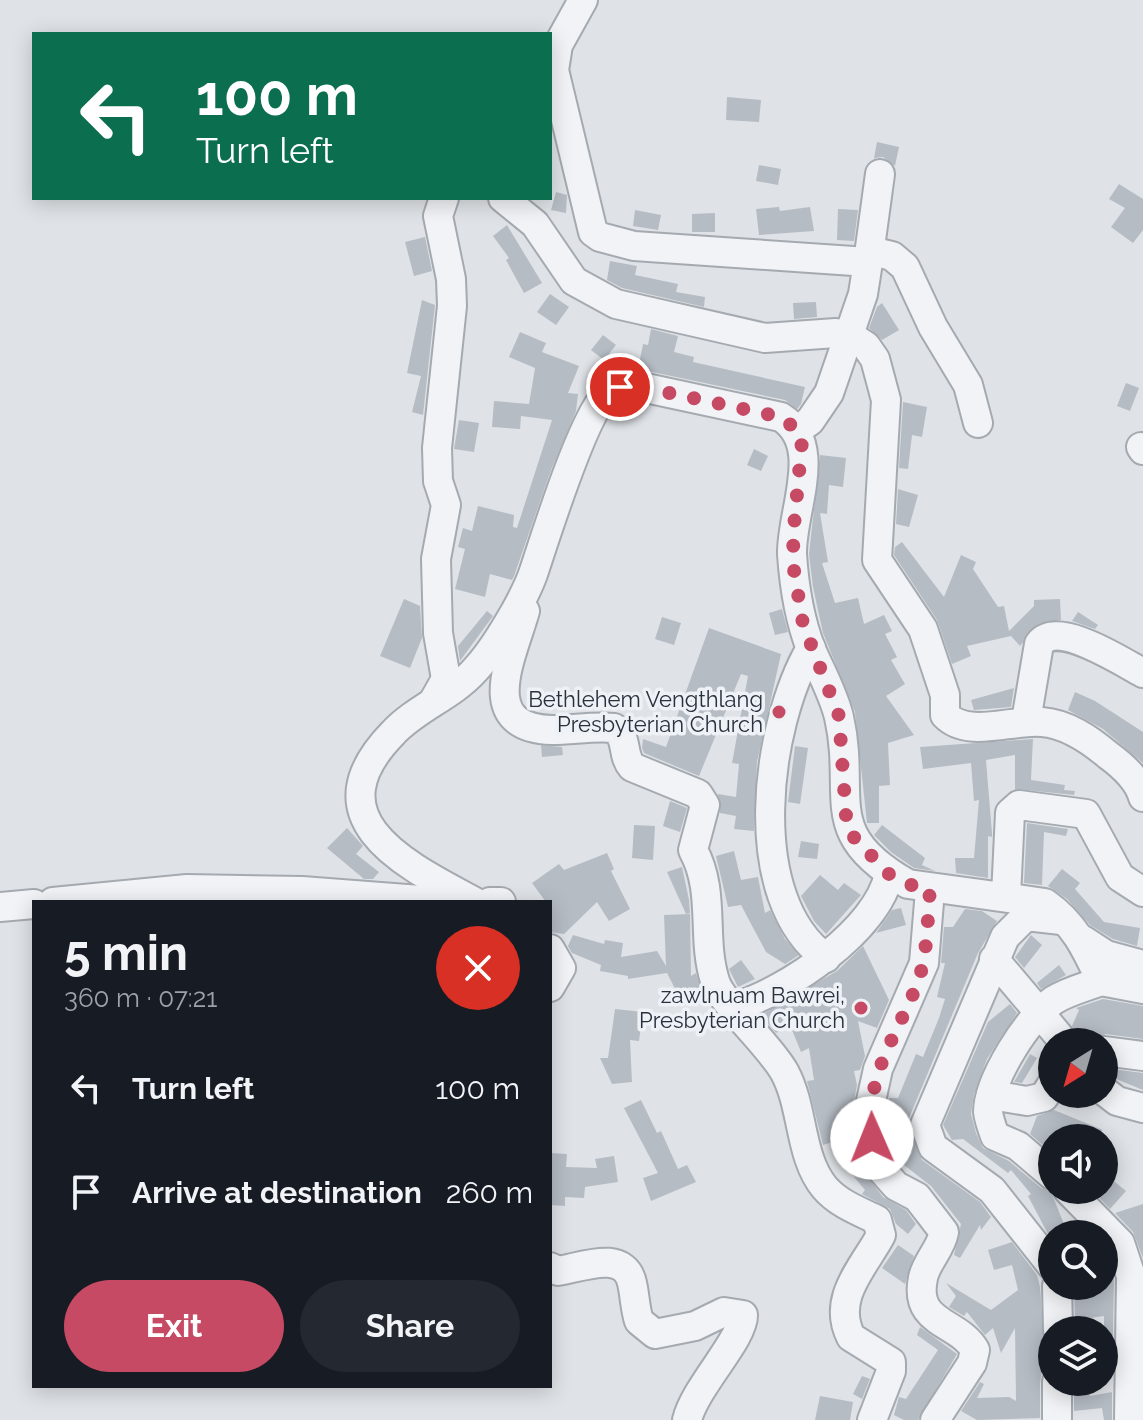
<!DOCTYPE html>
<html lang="en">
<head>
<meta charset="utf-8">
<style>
  :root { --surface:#171b24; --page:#242831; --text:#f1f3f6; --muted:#9ea1a6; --accent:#c64a63 }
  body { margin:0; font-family:Raleway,sans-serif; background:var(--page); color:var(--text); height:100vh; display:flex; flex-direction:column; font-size:30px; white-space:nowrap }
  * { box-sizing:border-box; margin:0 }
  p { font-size:26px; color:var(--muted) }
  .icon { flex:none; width:44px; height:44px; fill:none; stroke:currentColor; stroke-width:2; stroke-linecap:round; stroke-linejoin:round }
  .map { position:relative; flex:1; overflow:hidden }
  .panel { position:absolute; left:32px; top:900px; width:520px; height:488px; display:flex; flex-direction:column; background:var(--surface); border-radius:0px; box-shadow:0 4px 20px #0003 }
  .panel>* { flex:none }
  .guide { position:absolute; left:32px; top:32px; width:520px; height:168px; border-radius:0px; box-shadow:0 4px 20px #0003; background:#0b6e4f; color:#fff; overflow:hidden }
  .needle { width:52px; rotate:217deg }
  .controls { position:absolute; left:1038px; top:1028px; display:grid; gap:16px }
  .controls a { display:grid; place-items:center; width:80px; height:80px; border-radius:50%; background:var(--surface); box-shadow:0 4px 20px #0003; font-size:40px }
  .pin { position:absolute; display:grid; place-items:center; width:68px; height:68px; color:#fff; margin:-34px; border:4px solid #fff; border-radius:50%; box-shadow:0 2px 8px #0007 }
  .me { position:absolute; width:88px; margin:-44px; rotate:359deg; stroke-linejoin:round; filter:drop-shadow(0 0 6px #0008) }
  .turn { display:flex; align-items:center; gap:28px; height:168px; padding:0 32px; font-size:36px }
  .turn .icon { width:104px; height:104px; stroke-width:2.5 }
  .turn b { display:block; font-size:56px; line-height:68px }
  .round { display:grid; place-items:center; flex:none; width:84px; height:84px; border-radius:42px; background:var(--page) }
  .headline { display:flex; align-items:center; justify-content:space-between; height:136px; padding:0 32px }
  h1 { font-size:48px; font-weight:700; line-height:60px }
  .cta { display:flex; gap:16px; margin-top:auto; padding:16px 32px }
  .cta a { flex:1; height:92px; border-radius:48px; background:var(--accent); color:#fff; font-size:32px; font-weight:700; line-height:92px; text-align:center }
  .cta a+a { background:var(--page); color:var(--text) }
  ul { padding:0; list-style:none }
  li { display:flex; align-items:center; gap:24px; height:104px; padding:0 32px }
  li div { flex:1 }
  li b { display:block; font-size:30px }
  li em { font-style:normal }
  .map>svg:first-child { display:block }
  .building { fill:#b6bcc4 }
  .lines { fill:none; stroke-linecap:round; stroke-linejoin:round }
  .minor-casing { stroke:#a5aab1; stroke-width:32 }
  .minor { stroke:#f1f3f6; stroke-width:28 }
  .route { stroke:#c64a63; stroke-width:14; stroke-dasharray:0 25.2 }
  .poi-dot { fill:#c64a63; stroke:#eef1f5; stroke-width:3 }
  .labels { text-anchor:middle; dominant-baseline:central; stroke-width:7; stroke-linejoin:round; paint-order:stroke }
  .poi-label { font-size:22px; fill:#29313d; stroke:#eef1f5; text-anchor:end }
</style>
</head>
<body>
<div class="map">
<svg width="1143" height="1420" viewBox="0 0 1143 1420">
  <rect width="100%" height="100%" fill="#dfe3e7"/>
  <!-- building -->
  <g class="building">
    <polygon points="727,97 761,100 759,122 726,120"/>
    <polygon points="877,142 899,147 895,166 883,157 874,158"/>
    <polygon points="759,165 781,169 778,185 756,181"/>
    <polygon points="1119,184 1143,199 1143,230 1133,243 1111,227 1125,208 1109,199"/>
    <polygon points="556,192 567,195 566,213 551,210"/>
    <polygon points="779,207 780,211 810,207 814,231 759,235 756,209"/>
    <polygon points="838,209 858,210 854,241 837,240"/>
    <polygon points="635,210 661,215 658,230 633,226"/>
    <polygon points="715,213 715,232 692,232 692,214"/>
    <polygon points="507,225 542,283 524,293 506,260 509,258 493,236"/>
    <polygon points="425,237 432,271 414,276 405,242"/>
    <polygon points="610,261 637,266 635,275 678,284 676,292 705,297 704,307 622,288 607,280"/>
    <polygon points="550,294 569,307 556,325 537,312"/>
    <polygon points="422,300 435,305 423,415 412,412 421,376 407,373"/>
    <polygon points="816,302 817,317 794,319 793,303"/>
    <polygon points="882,303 899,330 882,340 869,328 877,307"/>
    <polygon points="651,329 678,336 674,352 694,357 693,362 805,387 801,404 797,409 785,400 638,369 643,344 648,345"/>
    <polygon points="520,332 546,343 542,352 579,366 568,393 578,394 576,411 551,470 514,576 512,580 490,574 485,597 455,589 465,549 458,547 463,528 472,531 478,506 514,515 513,527 517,528 552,420 521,416 520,429 492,427 494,401 529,404 535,368 509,357"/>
    <polygon points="603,335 616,345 604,360 591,350"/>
    <polygon points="1126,383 1139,388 1130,411 1117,406"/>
    <polygon points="903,402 927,407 922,437 912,435 908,469 899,468"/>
    <polygon points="459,420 479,423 474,452 454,449"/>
    <polygon points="754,449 768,456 761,471 747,465"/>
    <polygon points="820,455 846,458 843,487 829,485 827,514 820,513 828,562 822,563 835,603 858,598 864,624 884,615 892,631 885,634 897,657 891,660 905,684 886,696 914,735 888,743 890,785 879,786 879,823 867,823 855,712 823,633 813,587 809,554"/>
    <polygon points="898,489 918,495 909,527 896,524"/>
    <polygon points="902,542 944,597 961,555 976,562 973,569 998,607 1004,606 1009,631 1034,606 1034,600 1060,599 1061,620 1038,624 1020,646 1011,636 967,646 971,656 952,664 937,620 894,555 895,547"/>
    <polygon points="404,599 420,606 422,638 410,668 380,656"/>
    <polygon points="782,609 788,632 775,635 769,613"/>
    <polygon points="487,611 493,616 460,661 458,646"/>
    <polygon points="1078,612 1098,625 1095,629 1072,621"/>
    <polygon points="662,617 681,623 674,645 655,639"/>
    <polygon points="709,628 781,654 757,762 754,831 734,829 736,816 720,813 718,794 736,797 739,764 732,763 748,676 741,674 699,776 644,753 642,748 643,739 666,747"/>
    <polygon points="1014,688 1011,707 974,710 971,700"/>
    <polygon points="1075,692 1095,701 1143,732 1143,763 1103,729 1068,710"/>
    <polygon points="1033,739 1031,780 1065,785 1064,790 1075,791 1074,795 1015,789 1015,755 986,760 992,833 992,837 988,836 988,878 956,873 955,858 974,858 979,800 974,801 971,763 923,769 920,747"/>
    <polygon points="541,745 562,747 563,755 542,757"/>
    <polygon points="795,746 808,748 800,804 788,802"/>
    <polygon points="670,801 687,808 680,832 663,826"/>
    <polygon points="1027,823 1068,829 1066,836 1044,832 1042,885 1024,883"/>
    <polygon points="634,825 655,826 653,860 632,858"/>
    <polygon points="882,825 925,858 922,865 935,871 914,868 891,852 874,835"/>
    <polygon points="347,828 363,846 356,854 379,872 373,879 364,879 327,848"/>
    <polygon points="801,841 819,844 817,859 798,857"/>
    <polygon points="734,851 741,880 758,877 765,913 770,910 785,939 799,955 785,964 766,952 741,905 728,907 716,856"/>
    <polygon points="607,853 614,869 611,871 630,909 609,921 597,902 564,934 550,932 550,902 546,902 532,883 559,864 564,870"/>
    <polygon points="682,867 689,900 690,913 686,914 667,872"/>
    <polygon points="1062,869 1080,883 1075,889 1104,922 1140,928 1137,946 1113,939 1090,925 1067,899 1048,886"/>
    <polygon points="820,875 838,890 844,883 861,895 826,934 814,921 801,896"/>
    <polygon points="901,908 906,925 876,933 892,910"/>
    <polygon points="965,909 982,911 997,921 978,953 909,1118 909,1130 922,1160 980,1202 991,1217 981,1230 980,1225 960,1258 954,1255 961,1224 931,1186 890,1154 886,1111 889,1098 898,1098 916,1054 923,1057 939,1018 945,999 937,997 945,963 941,963 944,927 953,927"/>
    <polygon points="690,914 691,976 696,973 703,996 684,1006 667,973 628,979 628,976 600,971 601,965 572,953 568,946 573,935 604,944 605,940 623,943 621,957 657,951 666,966 664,915"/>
    <polygon points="1031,935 1042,945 1024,968 1015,957"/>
    <polygon points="863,946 889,1000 877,1028 858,1021 865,1056 860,1070 854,1071 857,1085 852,1112 857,1163 883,1197 906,1210 916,1224 908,1234 896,1224 890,1209 862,1194 865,1190 840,1160 836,1141 823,1145 807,1081 814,1080 809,1048 801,1052 790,1025 776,1033 761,1015 837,971"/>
    <polygon points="741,960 755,979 738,987 729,969"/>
    <polygon points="1059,965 1066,975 1041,989 1037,983"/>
    <polygon points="1103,999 1143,1006 1143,1039 1106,1034 1091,1040 1091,1037 1080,1038 1072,1026 1079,1010 1076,1008"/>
    <polygon points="1010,1004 1017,1013 987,1059 974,1094 971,1114 976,1133 983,1148 1009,1161 1041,1188 1051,1192 1066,1229 1078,1224 1087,1234 1048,1234 1028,1196 1031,1194 1011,1170 1008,1173 963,1139 952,1140 943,1125 988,1022"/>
    <polygon points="615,1009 643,1012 639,1041 630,1040 632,1082 612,1084 600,1058 608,1058"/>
    <polygon points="1030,1054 1037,1058 1022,1083 1014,1082"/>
    <polygon points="1104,1068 1143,1073 1143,1090 1104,1074"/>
    <polygon points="641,1100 657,1133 661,1131 678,1169 687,1165 696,1182 651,1201 643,1178 658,1173 624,1108"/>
    <polygon points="1054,1110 1103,1130 1083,1138 1052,1138 1052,1153 1030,1134 1037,1116"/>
    <polygon points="550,1153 567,1154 566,1167 597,1168 595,1159 614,1156 618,1182 585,1187 584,1198 565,1197 565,1206 550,1205"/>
    <polygon points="1104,1173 1126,1191 1110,1209 1092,1190 1104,1190"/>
    <polygon points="1143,1204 1143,1258 1133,1232 1115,1213"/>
    <polygon points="1012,1242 1037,1275 1040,1287 1045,1354 1040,1382 1040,1418 977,1420 961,1411 980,1382 984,1384 977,1398 1009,1397 1016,1401 1015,1328 1001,1353 993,1328 985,1335 967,1312 964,1316 949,1307 956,1296 946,1283 991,1310 1018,1290 1012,1265 994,1270 988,1250"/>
    <polygon points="898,1245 914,1256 905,1284 882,1268"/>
    <polygon points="1104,1251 1114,1279 1113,1337 1104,1338 1104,1316 1075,1320 1074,1286 1104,1286"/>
    <polygon points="920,1327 957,1354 918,1420 904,1420 894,1415 899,1397 906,1399 938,1350 917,1335"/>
    <polygon points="862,1376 870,1379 862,1399 853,1394"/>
    <polygon points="1090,1391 1090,1396 1112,1392 1112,1420 1104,1420 1102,1408 1074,1411 1074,1393"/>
    <polygon points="820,1396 853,1402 850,1420 815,1420"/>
  </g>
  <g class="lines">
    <!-- minor casing -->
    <g class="minor-casing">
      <g id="minor">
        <polyline points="583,0 558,45 554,70 593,232 600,237 634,246 868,262 863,294 829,393 810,421 797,430"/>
        <path d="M503,198L535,224L574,281L616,304L765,338L836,333L849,335L866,346L875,359L886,400L877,560L923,629L945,695V715C968,739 1013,719 1042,722C1067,724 1089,739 1108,755C1123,766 1138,779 1143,797"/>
        <polyline points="871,251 892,256 905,267 933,327 968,385 978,423"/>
        <polyline points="868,262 880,174"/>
        <polyline points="1141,447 1143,450"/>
        <path d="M525,611C512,657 475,728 552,730C573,730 593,726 614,728C629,739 621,754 632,767L698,794L705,805L693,850C716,892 701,937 715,981C721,1003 770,1045 785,1073C804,1109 799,1157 825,1188C839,1204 859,1211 877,1220L881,1235C864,1267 831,1298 851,1337L891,1362V1371L872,1420"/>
        <path d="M811,648C765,726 743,899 826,958"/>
        <polyline points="433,702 446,679 438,633 436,559 446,505 438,481 437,448 452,306 451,279 438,216 444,198"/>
        <path d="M1026,721L1039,644C1057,619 1122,662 1143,673"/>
        <path d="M930,890L924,963L878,1069L869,1110L874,1161L896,1186L917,1197L944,1232C941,1249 926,1262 923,1278C913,1325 959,1321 975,1350L972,1363L935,1420"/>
        <polyline points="1006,896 1010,813 1019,805 1086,814 1120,877 1143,892"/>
        <polyline points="53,902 187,889 302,891 446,902"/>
        <path d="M475,902C406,865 309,819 393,733C416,708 452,696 475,670C495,649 525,598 534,571C545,538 585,409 609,392C615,387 624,386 632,385L781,417C825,445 791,511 792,554C794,584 800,621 811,649C821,672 833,693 839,717C857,798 818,833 908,884L1045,903C1075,924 1086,949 1101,981L1143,989"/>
        <polyline points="490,902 501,902"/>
        <polyline points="0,907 34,904"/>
        <polyline points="1083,940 1106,955 1143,965"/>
        <polyline points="550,949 561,968 550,987"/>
        <polyline points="994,959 1064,1042"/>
        <path d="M734,1007C786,992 878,930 889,874"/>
        <polyline points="1104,1051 1143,1056"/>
        <polyline points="1104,1091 1117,1101 1143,1108"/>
        <polyline points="991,1095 1027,1101 1044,1097 1052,1084"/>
        <path d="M1052,1175L1018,1146L995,1136C992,1128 989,1120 988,1112C988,1081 1028,1017 1054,1000C1068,991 1086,987 1101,981"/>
        <polyline points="1068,1190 1120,1243 1131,1276 1129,1420"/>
        <polyline points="1052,1266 992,1190 933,1147 925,1125 1005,937 1026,916 1061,920"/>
        <path d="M550,1267L558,1271C580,1268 624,1248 632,1283C635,1296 635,1309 639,1321L655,1334L695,1326L724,1312L743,1315C744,1338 695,1387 687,1420"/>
        <polyline points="1057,1286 1058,1330"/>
        <polyline points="1057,1420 1057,1382"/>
      </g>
    </g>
    <!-- minor -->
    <use href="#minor" class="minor"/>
  </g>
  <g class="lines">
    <!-- route -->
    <path class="route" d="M620,387L632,385L781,417L797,430L802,441L793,537L794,570L803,624L839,716L847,830L889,874L908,884L930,890C927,922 928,957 916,987C894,1041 865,1076 872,1138"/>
  </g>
  <!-- markers -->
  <g class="poi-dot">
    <circle cx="779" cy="712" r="8"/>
    <circle cx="861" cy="1008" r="8"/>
  </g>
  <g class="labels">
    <!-- poi labels -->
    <g class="poi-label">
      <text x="763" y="699">Bethlehem Vengthlang<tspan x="763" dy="25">Presbyterian Church</tspan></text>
      <text x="845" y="995">zawlnuam Bawrei,<tspan x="845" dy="25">Presbyterian Church</tspan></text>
    </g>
  </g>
</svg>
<div class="controls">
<a><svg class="needle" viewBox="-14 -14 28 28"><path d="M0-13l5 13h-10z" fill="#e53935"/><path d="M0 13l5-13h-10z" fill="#9ea1a6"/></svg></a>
<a><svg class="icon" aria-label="sound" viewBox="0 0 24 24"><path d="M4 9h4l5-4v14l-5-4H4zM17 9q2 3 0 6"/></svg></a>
<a><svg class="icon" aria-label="search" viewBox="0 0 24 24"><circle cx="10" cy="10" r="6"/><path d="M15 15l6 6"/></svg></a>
<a><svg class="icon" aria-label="layers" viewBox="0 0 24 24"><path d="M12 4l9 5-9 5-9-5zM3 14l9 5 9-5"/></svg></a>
</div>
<div class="pin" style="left:620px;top:387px;background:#d93025"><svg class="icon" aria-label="arrive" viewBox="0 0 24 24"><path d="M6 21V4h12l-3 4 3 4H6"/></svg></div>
<svg class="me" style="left:872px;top:1138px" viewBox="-20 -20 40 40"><circle r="19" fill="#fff"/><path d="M0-13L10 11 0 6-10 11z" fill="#c64a63"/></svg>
<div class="guide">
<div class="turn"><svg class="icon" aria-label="left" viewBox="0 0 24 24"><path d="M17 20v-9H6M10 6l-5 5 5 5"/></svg><div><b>100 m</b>Turn left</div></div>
</div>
<section class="panel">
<div class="headline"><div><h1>5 min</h1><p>360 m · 07:21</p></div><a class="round" style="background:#d93025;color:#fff"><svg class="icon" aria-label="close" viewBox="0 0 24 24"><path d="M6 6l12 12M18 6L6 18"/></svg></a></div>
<ul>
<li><svg class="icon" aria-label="left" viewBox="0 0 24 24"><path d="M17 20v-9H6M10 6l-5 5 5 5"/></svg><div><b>Turn left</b></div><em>100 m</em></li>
<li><svg class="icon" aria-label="arrive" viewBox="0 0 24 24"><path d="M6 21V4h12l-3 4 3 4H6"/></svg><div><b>Arrive at destination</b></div><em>260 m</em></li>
</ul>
<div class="cta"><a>Exit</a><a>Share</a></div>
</section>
</div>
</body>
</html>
